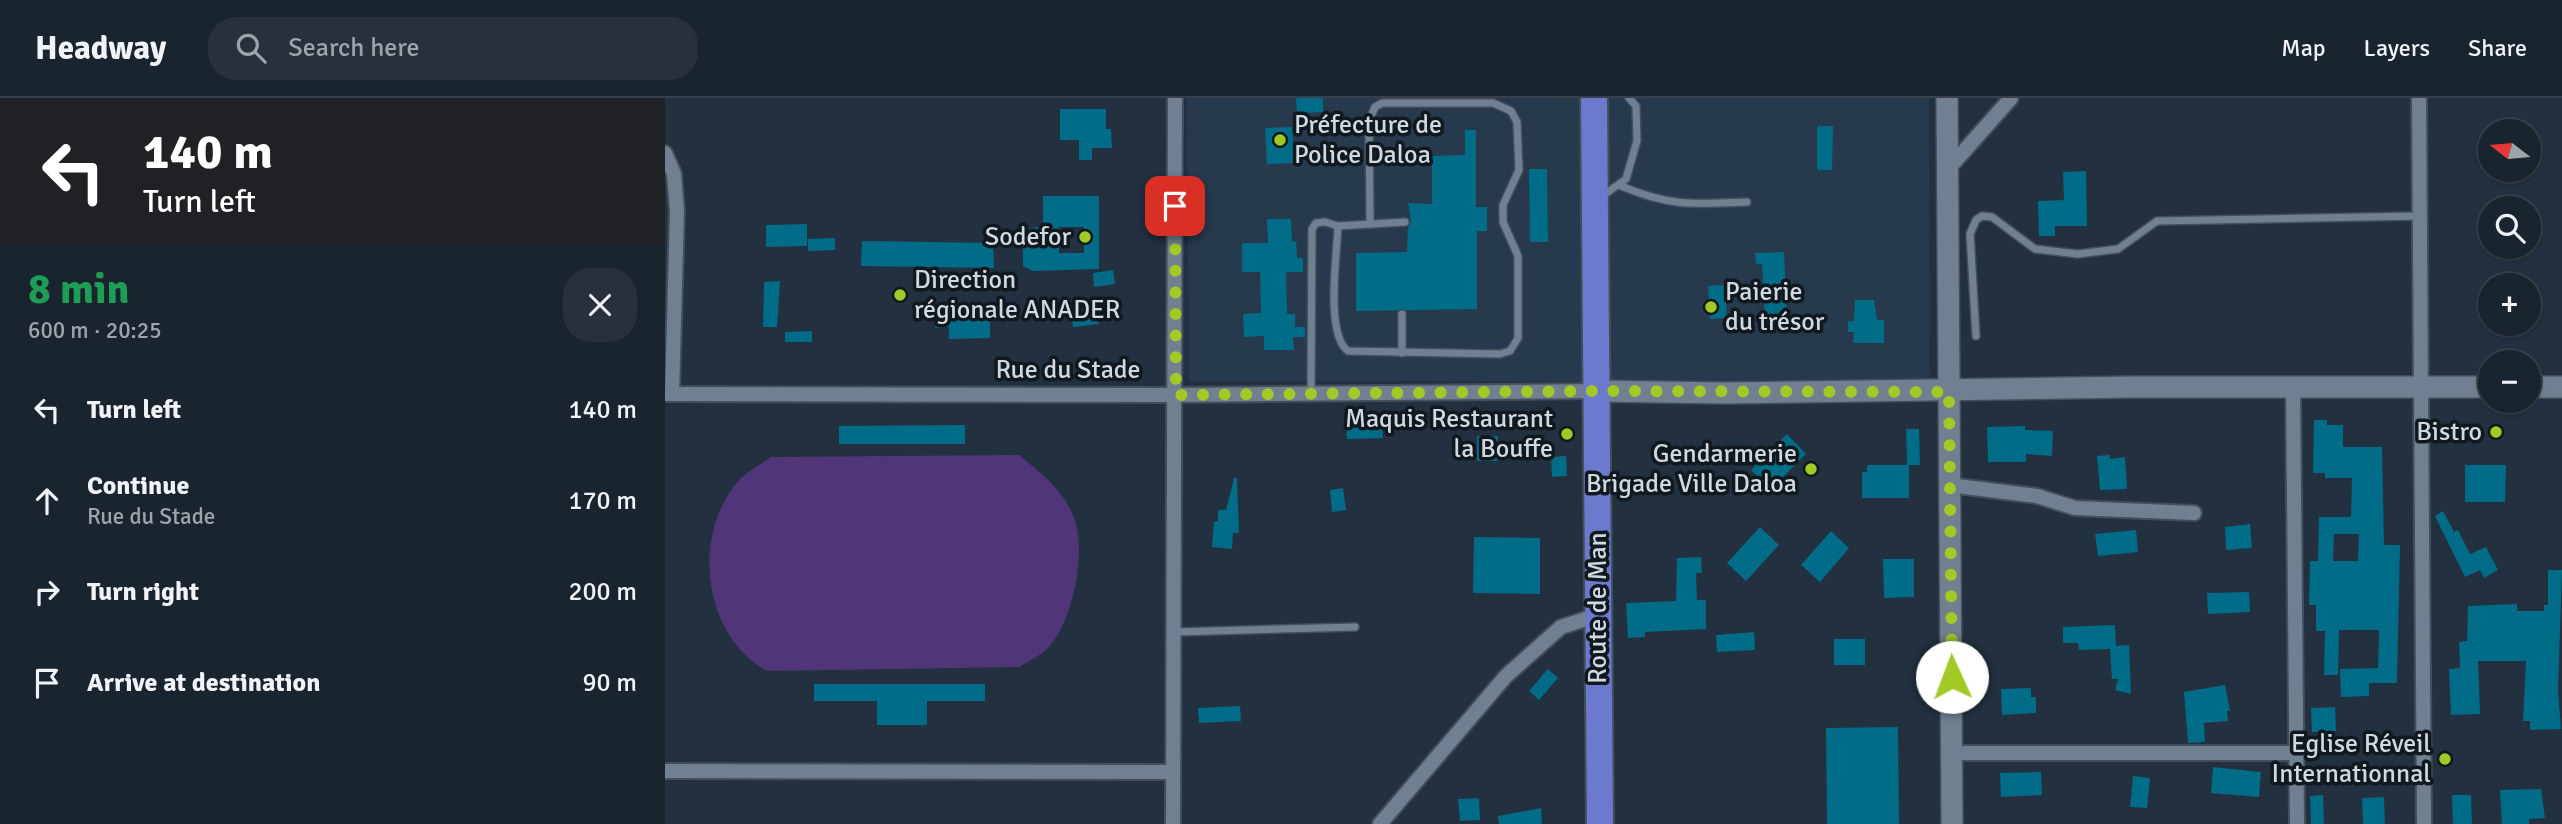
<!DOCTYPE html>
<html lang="en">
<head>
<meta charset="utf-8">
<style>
  :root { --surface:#1a242f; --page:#27303b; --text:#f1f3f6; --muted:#9fa4aa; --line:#38414b }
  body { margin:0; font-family:Signika,sans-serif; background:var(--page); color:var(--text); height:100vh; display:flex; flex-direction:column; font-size:26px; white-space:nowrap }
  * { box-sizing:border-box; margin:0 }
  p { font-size:23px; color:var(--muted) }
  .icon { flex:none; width:38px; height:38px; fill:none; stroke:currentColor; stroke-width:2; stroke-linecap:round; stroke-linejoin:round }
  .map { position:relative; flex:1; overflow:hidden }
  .details { display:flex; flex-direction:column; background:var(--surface); width:665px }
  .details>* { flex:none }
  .top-card { background:#202124; color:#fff; overflow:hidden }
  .needle { width:46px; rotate:286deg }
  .buttons { position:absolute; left:1813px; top:21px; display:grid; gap:14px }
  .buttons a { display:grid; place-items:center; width:63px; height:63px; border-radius:50%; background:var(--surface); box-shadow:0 2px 5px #0004,0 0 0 2px var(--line); font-size:35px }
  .pin { position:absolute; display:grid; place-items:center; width:60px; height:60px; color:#fff; margin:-30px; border-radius:14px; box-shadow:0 4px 10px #0006 }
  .me { position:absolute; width:77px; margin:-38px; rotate:358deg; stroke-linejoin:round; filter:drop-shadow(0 0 5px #0008) }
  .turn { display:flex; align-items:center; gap:24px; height:147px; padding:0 28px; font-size:32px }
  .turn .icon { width:91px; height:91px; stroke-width:2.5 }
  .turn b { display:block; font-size:49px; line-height:60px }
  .round { display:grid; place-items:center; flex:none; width:74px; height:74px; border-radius:28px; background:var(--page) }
  .headline { display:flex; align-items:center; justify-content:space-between; height:119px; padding:0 28px }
  h1 { font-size:42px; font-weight:700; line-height:52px; color:#1e9e55 }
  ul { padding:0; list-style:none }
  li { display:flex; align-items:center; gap:21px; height:91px; padding:0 28px }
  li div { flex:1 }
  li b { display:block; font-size:26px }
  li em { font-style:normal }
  header { display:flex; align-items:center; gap:42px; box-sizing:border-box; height:98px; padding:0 35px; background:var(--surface); border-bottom:2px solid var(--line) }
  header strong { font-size:33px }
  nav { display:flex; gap:38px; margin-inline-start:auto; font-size:24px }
  .search { width:490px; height:63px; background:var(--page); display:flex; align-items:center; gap:18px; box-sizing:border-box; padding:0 24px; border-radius:28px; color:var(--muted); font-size:26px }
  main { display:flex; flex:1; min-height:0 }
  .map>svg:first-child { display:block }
  .built { fill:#273a4d }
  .green { fill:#503678 }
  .building { fill:#006c88; fill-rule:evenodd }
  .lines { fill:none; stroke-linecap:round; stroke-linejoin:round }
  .lane-casing { stroke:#424e5a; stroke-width:10 }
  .street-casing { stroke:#424e5a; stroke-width:18 }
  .secondary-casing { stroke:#424e5a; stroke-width:24 }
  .highway-casing { stroke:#424e5a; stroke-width:30 }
  .lane { stroke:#708091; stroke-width:7 }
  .street { stroke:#708091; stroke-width:14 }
  .secondary { stroke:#708091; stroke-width:21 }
  .highway { stroke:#6b7acc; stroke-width:26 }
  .route { stroke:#a3c926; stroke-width:12; stroke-dasharray:0 21.6 }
  .poi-dot { fill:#a3c926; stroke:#11181e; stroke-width:2.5 }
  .labels { text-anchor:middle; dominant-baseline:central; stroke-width:7; stroke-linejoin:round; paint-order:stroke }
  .poi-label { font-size:26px; fill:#d0d9e2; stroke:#11181e; text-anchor:end }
  .street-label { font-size:26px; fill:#d0d9e2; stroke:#11181e }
</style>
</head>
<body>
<header>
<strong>Headway</strong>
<div class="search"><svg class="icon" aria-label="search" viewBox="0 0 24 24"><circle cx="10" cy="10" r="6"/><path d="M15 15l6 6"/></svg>Search here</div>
<nav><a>Map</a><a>Layers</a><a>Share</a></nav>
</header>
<main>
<section class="details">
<div class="top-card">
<div class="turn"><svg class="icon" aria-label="left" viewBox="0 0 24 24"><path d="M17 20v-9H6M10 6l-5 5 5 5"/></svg><div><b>140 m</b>Turn left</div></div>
</div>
<div class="headline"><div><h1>8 min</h1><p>600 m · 20:25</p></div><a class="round"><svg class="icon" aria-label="close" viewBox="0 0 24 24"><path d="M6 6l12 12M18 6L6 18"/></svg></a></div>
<ul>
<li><svg class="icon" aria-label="left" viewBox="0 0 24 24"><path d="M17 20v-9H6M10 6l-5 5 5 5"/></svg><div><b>Turn left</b></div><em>140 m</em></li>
<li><svg class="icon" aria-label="ahead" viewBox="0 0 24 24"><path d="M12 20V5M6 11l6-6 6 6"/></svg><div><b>Continue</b><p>Rue du Stade</p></div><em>170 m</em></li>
<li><svg class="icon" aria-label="right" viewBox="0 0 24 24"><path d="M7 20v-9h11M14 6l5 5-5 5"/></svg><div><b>Turn right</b></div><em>200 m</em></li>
<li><svg class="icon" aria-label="arrive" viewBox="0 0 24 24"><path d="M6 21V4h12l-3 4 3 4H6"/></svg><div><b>Arrive at destination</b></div><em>90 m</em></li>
</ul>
</section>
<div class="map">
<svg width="1897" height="726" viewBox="0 0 1897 726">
  <rect width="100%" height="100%" fill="#22303f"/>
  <!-- built -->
  <polygon class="built" points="522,0 1264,0 1265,284 524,283"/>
  <!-- green -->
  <path class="green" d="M354,357C375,374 397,391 408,417C423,452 408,524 382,551C375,558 363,563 354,569L102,573C38,538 25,436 75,381C83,373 96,366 106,359Z"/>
  <!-- building -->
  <g class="building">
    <polygon points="631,0 658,0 658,14 632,15"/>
    <polygon points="395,11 441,11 441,31 446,31 447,50 427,50 427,62 414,62 414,42 395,42"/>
    <polygon points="1152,28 1168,28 1167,72 1152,72"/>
    <polygon points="627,29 629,65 602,66 600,30"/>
    <polygon points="800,32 811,32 811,109 822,109 822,133 812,133 812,211 691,213 691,155 742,154 743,129 746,124 743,105 767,106 767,58 800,57"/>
    <polygon points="864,71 882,71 883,144 865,144"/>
    <polygon points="1421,73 1422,128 1390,128 1390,138 1374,138 1373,103 1399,102 1398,74"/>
    <path d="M378,98H434V171L368,173L358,168V136L365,130L378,129ZM394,129H419V155H394Z"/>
    <polygon points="602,121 626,121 627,144 631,143 632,160 638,160 638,174 621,174 622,216 630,216 630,229 640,229 640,239 628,239 629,252 599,252 599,238 579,239 578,216 596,215 595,174 577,174 577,145 603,145"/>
    <polygon points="142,126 142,148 101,149 101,127"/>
    <polygon points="170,140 170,152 143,153 143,141"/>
    <polygon points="197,143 328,145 329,170 196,168"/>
    <polygon points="1119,154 1122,220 1100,222 1097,166 1091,166 1090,155"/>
    <polygon points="448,172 450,186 429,189 428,175"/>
    <polygon points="115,183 112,229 98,229 99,184"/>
    <polygon points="1060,187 1062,220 1045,221 1043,188"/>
    <polygon points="1190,202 1209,202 1212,222 1219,222 1219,245 1188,245 1189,234 1183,234 1183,223 1189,223"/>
    <polygon points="330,205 330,216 325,216 325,240 284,241 284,229 270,230 270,206"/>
    <polygon points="432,208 434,226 408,229 406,211"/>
    <polygon points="147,233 147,244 120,244 120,234"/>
    <polygon points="680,318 694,318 694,324 717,323 718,340 682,341"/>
    <path d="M1649,322H1662V327H1678V349H1717L1719,447H1735L1732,585H1704V598L1676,599L1675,571L1713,570L1714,532H1674L1673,577H1659L1660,533H1651V507H1644L1645,463H1653L1654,419H1686L1687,380H1660V375H1648ZM1669,436H1694L1693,463H1668Z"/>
    <polygon points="300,327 300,346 174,346 174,328"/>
    <polygon points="1360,328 1360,332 1388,333 1387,358 1361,356 1361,364 1323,364 1322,329"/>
    <polygon points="1241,331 1254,331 1255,367 1242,367"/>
    <polygon points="1122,336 1141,356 1105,392 1086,372"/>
    <polygon points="812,338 833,338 832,363 812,363"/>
    <polygon points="1445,357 1445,361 1460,359 1462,391 1435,392 1432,358"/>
    <polygon points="901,358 902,378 887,379 886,359"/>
    <polygon points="1202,367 1244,367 1244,400 1197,400 1197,374 1202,374"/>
    <polygon points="1800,367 1841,367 1840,404 1800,404"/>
    <polygon points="569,380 572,380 574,435 568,435 567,451 547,449 549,424 553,423 553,412 561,412"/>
    <polygon points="678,390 681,412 667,414 665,392"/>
    <polygon points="1778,413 1789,434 1793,432 1805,456 1821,449 1833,472 1819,480 1815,472 1800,479 1770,418"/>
    <polygon points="1585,426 1587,450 1561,452 1560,429"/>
    <polygon points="1095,429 1114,447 1081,483 1062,465"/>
    <polygon points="1471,432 1473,454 1433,458 1430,436"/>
    <polygon points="1166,433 1184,450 1155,484 1136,467"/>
    <polygon points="809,439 875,440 875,496 808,495"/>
    <polygon points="1036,459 1037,475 1031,475 1032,502 1041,502 1041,531 980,534 980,539 963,540 961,505 1011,503 1012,460"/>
    <polygon points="1218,461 1249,461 1249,499 1219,500"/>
    <polygon points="1883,472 1897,472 1893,593 1896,631 1865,632 1865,623 1858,623 1861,563 1813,563 1815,616 1786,617 1784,571 1795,570 1794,544 1802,543 1803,508 1852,506 1852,513 1879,513 1879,507 1883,507"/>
    <polygon points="1584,494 1585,514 1543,516 1542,495"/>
    <polygon points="1450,527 1451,548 1464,547 1466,596 1450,592 1453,581 1447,581 1445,551 1414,552 1413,545 1398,545 1398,529"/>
    <polygon points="1089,534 1090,552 1052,554 1051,537"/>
    <rect x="1169" y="541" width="31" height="26"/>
    <polygon points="883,571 893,580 874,602 864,593"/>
    <polygon points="149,586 320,586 320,603 262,603 262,627 212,627 212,603 149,603"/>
    <polygon points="1560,587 1565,613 1562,613 1563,623 1539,625 1540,644 1523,645 1519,594"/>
    <polygon points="1366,590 1366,599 1371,599 1371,615 1337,617 1336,591"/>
    <polygon points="575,608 576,623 534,625 533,610"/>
    <polygon points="1670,609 1671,633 1647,634 1646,610"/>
    <polygon points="1233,629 1234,726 1162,726 1161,630"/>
    <polygon points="1548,669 1596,674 1594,699 1546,695"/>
    <polygon points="1376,674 1377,697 1336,699 1335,675"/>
    <polygon points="1468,678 1485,680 1482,710 1465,709"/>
    <polygon points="1876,691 1880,720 1864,721 1864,726 1837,726 1835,692"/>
    <polygon points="1658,697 1659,726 1646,726 1645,698"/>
    <polygon points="1787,697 1806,697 1807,726 1788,726"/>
    <polygon points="1719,699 1720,726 1698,726 1697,700"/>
    <polygon points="814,700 815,722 795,723 793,701"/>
    <polygon points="876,710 877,726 834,726 833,718"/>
  </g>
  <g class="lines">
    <!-- lane casing -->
    <g class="lane-casing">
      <g id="lane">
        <path d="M956,88C1006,109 1029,106 1082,104"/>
        <polyline points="936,99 961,81 972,43 971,8 964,0"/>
        <path d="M673,128C672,157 660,236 683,253L835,256L845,253L853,240V158L838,124V107L854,72L852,24L846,13L828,5H717L710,9L704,23L705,124"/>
        <polyline points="1311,238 1305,136 1311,122 1317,118 1327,119 1370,151 1413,156 1453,151 1492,123 1754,118"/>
        <polyline points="737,255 737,216"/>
        <polyline points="646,295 647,131 651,125 660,124 673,128 740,124"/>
        <polyline points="509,534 690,529"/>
      </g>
    </g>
    <!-- street casing -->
    <g class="street-casing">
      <g id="street">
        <polyline points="1754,0 1759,726"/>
        <polyline points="0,55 9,76 12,114 7,296"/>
        <polyline points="1285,69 1346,0"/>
        <polyline points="1628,288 1632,726"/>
        <polyline points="0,296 511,297 931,293"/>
        <polyline points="1284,387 1372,398 1410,410 1529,415"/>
        <polyline points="1289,655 1632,655"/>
        <polyline points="0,673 508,674"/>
        <polyline points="508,726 510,0"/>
        <polyline points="715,726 841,578 896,529 933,517"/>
      </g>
    </g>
    <!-- secondary casing -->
    <g class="secondary-casing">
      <g id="secondary">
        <polyline points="1282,0 1287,726"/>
        <polyline points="1864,289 1897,289"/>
        <polyline points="931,293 1060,295 1469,289 1825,289"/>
      </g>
    </g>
    <!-- highway casing -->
    <g class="highway-casing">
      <polyline id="highway" points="929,0 935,726"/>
    </g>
    <!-- lane -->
    <use href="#lane" class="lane"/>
    <!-- street -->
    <use href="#street" class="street"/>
    <!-- secondary -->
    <use href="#secondary" class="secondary"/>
    <!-- highway -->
    <use href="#highway" class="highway"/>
  </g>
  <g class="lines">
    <!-- route -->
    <polyline class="route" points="510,108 511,297 931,293 1284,294 1287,579"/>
  </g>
  <!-- markers -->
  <g class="poi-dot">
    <circle cx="615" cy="42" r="7"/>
    <circle cx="420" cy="139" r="7"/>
    <circle cx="235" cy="197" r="7"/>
    <circle cx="1046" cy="209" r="7"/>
    <circle cx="1831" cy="334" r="7"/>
    <circle cx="902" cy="336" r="7"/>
    <circle cx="1146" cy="371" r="7"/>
    <circle cx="1780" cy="661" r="7"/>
  </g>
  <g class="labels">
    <!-- poi labels -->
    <g class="poi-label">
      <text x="629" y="27" text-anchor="start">Préfecture de<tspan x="629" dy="30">Police Daloa</tspan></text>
      <text x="406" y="139">Sodefor</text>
      <text x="249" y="182" text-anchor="start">Direction<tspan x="249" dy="30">régionale ANADER</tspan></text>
      <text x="1060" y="194" text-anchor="start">Paierie<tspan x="1060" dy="30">du trésor</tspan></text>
      <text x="888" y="321">Maquis Restaurant<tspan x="888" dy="30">la Bouffe</tspan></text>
      <text x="1817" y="334">Bistro</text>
      <text x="1132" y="356">Gendarmerie<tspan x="1132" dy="30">Brigade Ville Daloa</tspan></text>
      <text x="1766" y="646">Eglise Réveil<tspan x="1766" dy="30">Internationnal</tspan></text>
    </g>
    <!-- street labels -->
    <g class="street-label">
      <text x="403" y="272">Rue du Stade</text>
      <text transform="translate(933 510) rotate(-90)">Route de Man</text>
    </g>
  </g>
</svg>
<div class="buttons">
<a><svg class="needle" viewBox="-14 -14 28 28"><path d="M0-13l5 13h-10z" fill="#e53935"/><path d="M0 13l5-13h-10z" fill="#9fa4aa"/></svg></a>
<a><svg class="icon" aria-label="search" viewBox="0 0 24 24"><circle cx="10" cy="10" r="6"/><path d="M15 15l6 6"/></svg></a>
<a>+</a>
<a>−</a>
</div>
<div class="pin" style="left:510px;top:108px;background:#d93025"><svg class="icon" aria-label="arrive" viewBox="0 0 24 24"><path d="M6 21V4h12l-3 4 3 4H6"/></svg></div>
<svg class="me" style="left:1287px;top:579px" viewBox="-20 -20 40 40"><circle r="19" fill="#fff"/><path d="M0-13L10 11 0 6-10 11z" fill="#a3c926"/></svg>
</div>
</main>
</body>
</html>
